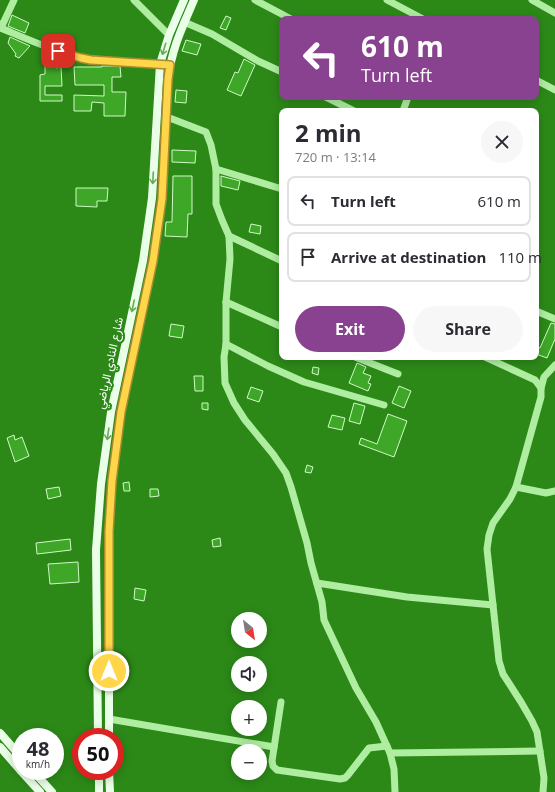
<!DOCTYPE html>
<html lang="en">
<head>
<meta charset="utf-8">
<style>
  :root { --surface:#fff; --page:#f7f7f7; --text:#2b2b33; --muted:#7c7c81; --line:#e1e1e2; --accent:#89428f }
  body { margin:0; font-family:"Open Sans",Vazirmatn,sans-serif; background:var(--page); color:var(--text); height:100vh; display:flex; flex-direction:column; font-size:15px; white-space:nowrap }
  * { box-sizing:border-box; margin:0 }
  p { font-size:13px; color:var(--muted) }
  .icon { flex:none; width:22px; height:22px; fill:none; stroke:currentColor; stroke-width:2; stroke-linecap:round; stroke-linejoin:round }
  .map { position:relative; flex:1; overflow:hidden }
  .side { position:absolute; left:279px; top:108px; width:260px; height:252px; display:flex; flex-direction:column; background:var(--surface); border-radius:8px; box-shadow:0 2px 10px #0003 }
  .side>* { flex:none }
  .banner { position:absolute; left:279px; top:16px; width:260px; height:84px; border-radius:8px; box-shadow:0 2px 10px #0003; background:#89428f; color:#fff; overflow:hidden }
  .needle { width:26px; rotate:150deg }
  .controls { position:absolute; left:231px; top:612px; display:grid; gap:8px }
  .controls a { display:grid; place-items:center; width:36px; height:36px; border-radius:50%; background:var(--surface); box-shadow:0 2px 10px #0003; font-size:20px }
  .speed { position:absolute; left:12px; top:728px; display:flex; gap:8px; font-size:20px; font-weight:700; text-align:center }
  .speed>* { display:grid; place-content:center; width:52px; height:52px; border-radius:50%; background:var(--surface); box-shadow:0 2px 10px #0003; line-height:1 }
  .speed small { font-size:10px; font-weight:400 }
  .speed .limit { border:6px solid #d22; background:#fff; color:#111 }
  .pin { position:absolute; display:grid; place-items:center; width:34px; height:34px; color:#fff; margin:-17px; border-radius:8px; box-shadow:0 2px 6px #0006 }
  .me { position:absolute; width:44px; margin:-22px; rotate:0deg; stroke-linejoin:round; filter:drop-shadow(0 0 3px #0008) }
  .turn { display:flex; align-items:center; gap:14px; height:84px; padding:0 16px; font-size:18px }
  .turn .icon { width:52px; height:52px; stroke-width:2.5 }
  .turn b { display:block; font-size:28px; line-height:34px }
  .round { display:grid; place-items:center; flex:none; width:42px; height:42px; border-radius:21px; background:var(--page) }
  .overview { display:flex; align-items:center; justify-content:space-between; height:68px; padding:0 16px }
  h1 { font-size:24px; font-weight:700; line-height:30px }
  .action { display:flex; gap:8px; margin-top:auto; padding:8px 16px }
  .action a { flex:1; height:46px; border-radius:24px; background:var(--accent); color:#fff; font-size:16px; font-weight:700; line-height:46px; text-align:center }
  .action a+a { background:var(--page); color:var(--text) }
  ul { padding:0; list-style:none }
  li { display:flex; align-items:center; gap:12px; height:50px; margin:0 8px 6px; padding:0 8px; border:2px solid var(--line); border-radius:8px }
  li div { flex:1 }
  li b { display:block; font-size:15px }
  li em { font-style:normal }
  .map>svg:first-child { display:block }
  .building { fill:#3ea727; stroke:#d0fac6 }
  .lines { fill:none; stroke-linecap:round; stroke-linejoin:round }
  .minor { stroke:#afeda1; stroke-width:7 }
  .major { stroke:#eaffe7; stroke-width:8 }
  .oneway { stroke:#65ac56 }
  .route-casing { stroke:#a68a30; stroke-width:10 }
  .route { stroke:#ffd54a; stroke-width:7 }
  .labels { text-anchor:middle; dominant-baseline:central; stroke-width:4; stroke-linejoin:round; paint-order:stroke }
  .street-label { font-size:12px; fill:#fff; stroke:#2c8918 }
</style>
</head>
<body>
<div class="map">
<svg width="555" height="792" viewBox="0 0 555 792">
  <rect width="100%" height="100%" fill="#2c8918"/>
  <!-- building -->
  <g class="building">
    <polygon points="12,15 29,23 25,33 8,26"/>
    <polygon points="226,16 231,18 226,30 220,28"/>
    <polygon points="10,37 30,46 19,58 15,56 16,54 8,43"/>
    <polygon points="186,40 201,44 197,55 182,51"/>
    <polygon points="45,56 56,56 56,68 61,67 62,86 45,86 45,95 62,95 62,101 40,101 40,75 45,74"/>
    <polygon points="244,59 255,65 241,96 227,90 235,72 238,73"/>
    <polygon points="102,66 120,66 121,77 112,77 112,92 126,92 125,116 104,116 104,103 92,102 91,111 74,111 74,95 104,96 104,85 75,85 74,67 102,67"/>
    <polygon points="176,90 187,91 186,103 175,102"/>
    <polygon points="172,150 196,151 195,163 172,162"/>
    <polygon points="173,176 192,176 192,214 188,214 187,237 165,236 166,222 172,222"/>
    <polygon points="221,176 240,181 238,190 221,186"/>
    <polygon points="76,188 108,188 107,201 97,201 97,207 76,206"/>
    <polygon points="251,224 261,226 260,234 249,232"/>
    <polygon points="551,323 555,324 555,339 547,358 536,354 536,346 540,348"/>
    <polygon points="171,324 184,326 182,338 169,336"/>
    <polygon points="357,363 366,367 363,373 371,376 368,383 371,384 368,391 349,383"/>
    <polygon points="313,367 319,368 318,375 312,373"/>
    <polygon points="194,376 203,376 203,391 195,391"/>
    <polygon points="399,386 411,391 404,408 392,403"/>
    <polygon points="251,387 263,391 259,402 247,398"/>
    <polygon points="202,403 208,403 208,410 202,409"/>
    <polygon points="354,403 365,406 360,424 349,421"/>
    <polygon points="388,414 407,421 394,457 359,444 361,438 377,444"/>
    <polygon points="332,415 345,418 342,430 328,427"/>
    <polygon points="14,435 15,440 22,437 29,456 15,462 7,438"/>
    <polygon points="307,465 313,467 311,473 305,472"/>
    <polygon points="129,482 130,491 124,491 123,483"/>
    <polygon points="59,487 61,496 48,499 46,489"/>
    <polygon points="150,489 158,489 159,496 150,497"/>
    <polygon points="220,538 221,546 213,547 212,540"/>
    <polygon points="70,539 71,550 37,554 36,543"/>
    <polygon points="78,562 79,582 50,584 48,564"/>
    <polygon points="135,588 146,590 144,601 134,599"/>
  </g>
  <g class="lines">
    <!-- minor -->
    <g class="minor">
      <polyline points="134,0 169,35"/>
      <polyline points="255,0 291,19"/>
      <polyline points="387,0 423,19"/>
      <polyline points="532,0 555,13"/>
      <polyline points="184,22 212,34 258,61 282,72"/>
      <path d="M0,24L1,28C27,39 53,51 81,58L170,65"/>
      <polyline points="1,28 14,0"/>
      <polyline points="536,80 555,90"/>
      <polyline points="326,97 354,111"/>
      <polyline points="403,111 408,97"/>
      <polyline points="167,117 206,132 211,145 216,169 216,204 222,220 229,236 282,261"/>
      <polyline points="216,169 282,189"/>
      <polyline points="229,236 230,259 226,302 226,344 224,357 225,383 234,403 245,420 273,454 286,473 291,487 307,543 311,563 322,602 324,620 356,688 376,722 390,753 394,769 395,792"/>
      <polyline points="226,302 282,327"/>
      <polyline points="536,311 555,319"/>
      <polyline points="226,344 268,366 304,382 384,405"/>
      <polyline points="355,357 398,374"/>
      <polyline points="485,357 535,380 541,388 541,397 516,487 510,499 493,523 489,535 487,549 499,661 503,674 521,702 532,721 537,732 544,778 543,792"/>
      <polyline points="541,388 544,377 555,365"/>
      <polyline points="516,487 546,493 555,491"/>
      <polyline points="317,583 407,597 493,605"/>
      <polyline points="281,702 272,761 273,766 277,770 340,779 345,778 348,775 369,748 387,746"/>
      <polyline points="109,719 274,747"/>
      <polyline points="390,753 540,751"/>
    </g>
    <!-- major -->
    <g class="major">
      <polyline points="0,733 21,757"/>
      <polyline points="98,737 96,550 101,484 111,412 143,261 152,198 160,64 169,35 184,0"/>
      <path d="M109,737V531L112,481L121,411L153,261L162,199L168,79C172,48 182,28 194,0"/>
      <polyline points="0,747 21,771"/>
      <polyline points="21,771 40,792"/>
      <polyline points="33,771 52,792"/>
      <polyline points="99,771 99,792"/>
      <polyline points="109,771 110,792"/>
    </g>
  </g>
  <!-- one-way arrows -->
  <defs><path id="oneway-shaft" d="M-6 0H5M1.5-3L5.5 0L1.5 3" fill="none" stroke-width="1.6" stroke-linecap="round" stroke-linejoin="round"/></defs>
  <g class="oneway">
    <use href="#oneway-shaft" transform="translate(164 49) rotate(107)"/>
    <use href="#oneway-shaft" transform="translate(153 178) rotate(93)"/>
    <use href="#oneway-shaft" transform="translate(133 306) rotate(102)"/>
    <use href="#oneway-shaft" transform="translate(108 434) rotate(98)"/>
  </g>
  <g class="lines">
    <!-- route casing -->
    <g class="route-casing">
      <polyline id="route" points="58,51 81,58 91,60 170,65 168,79 162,199 153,261 121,412 112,481 109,531 109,671"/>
    </g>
    <!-- route -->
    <use href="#route" class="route"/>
  </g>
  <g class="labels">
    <!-- street labels -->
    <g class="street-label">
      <text transform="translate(109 363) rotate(-78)">شارع النادي الرياضي</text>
    </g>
  </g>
</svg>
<div class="controls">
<a><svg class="needle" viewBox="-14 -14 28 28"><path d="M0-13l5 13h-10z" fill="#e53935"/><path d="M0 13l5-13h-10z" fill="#7c7c81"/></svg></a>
<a><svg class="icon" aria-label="sound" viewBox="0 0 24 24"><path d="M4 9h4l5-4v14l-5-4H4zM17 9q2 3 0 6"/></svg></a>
<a>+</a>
<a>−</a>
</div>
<div class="speed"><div>48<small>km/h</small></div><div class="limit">50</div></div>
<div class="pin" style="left:58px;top:51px;background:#d93025"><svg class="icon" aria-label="arrive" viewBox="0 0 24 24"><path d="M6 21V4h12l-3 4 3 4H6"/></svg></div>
<svg class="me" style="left:109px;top:671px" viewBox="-20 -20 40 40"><circle r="17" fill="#ffd54a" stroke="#fff" stroke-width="3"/><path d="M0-11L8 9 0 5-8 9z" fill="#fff"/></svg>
<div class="banner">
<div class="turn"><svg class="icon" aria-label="left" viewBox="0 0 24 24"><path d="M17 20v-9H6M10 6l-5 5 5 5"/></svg><div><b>610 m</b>Turn left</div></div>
</div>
<section class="side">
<div class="overview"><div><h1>2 min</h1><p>720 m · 13:14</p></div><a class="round"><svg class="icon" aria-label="close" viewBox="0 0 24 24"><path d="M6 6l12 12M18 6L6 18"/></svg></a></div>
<ul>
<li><svg class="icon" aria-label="left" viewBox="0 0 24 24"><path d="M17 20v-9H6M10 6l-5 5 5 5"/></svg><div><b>Turn left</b></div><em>610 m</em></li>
<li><svg class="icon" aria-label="arrive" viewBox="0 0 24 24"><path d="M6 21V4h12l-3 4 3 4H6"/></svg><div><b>Arrive at destination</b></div><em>110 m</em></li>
</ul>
<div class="action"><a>Exit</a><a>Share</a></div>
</section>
</div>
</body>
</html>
